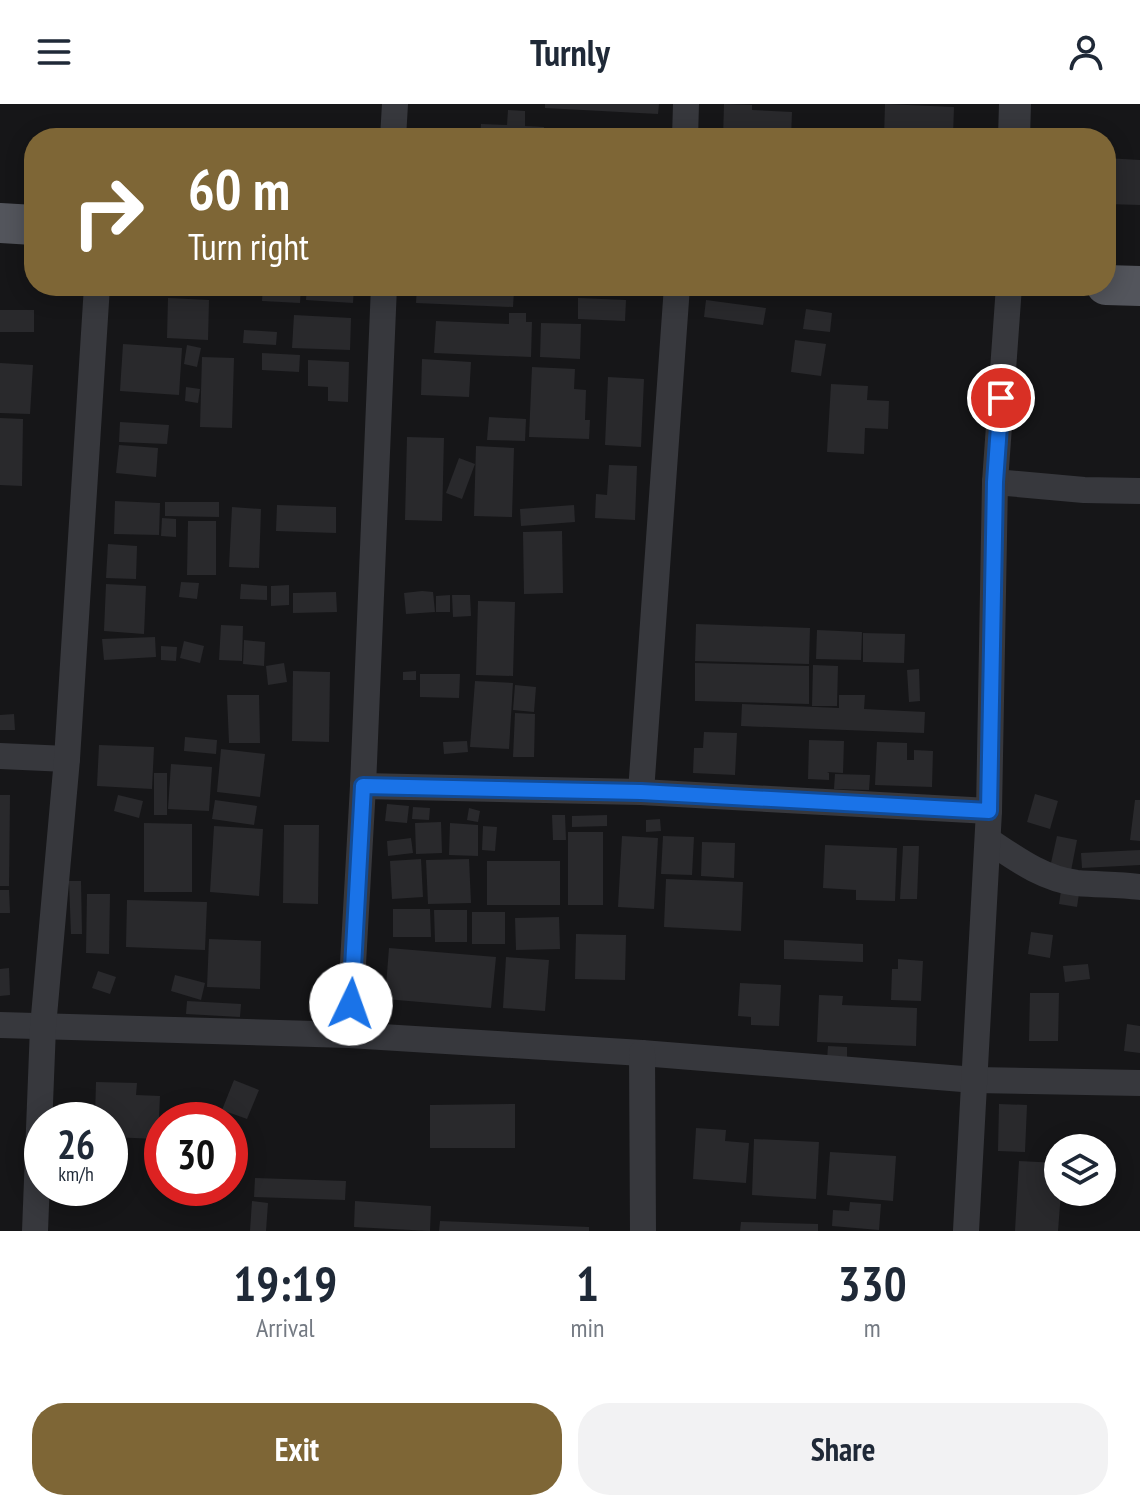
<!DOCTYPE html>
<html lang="en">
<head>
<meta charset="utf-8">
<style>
  :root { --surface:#fff; --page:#f2f2f3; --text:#1f2937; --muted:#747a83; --accent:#7e6636 }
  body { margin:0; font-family:"PT Sans Narrow",sans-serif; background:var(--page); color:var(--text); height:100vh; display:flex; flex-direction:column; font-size:30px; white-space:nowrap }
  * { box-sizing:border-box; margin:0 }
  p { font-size:26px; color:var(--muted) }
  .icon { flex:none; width:44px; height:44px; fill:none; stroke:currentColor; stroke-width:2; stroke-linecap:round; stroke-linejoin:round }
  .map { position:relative; height:1127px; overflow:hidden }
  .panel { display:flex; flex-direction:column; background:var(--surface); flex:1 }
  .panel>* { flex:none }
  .banner { position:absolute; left:24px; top:24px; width:1092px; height:168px; border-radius:32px; box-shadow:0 4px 20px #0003; background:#7e6636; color:#fff; overflow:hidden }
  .controls { position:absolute; left:1044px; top:1030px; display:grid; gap:16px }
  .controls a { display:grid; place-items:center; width:72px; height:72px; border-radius:50%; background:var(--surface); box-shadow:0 4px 20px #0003; font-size:40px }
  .speed { position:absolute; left:24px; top:998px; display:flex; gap:16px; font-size:40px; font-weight:700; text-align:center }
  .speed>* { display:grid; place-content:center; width:104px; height:104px; border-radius:50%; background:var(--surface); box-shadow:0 4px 20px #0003; line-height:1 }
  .speed small { font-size:20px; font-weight:400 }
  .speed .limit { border:12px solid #d22; background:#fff; color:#111 }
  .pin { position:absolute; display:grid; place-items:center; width:68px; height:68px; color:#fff; margin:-34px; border:4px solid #fff; border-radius:50%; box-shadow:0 2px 8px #0007 }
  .me { position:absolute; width:88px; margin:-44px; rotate:3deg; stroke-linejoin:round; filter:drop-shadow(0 0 6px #0008) }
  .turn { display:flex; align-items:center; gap:28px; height:168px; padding:0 32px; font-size:36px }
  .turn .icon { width:104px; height:104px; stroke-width:2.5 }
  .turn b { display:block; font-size:56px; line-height:68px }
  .eta { display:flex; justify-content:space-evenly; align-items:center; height:136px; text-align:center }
  .eta b { font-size:48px; font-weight:700; line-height:56px }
  .primary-button { display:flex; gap:16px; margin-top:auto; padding:16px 32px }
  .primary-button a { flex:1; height:92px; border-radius:32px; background:var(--accent); color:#fff; font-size:32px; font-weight:700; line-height:92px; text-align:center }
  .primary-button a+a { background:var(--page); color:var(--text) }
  header { display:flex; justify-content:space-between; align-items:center; height:104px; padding:0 32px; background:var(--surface); font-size:36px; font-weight:700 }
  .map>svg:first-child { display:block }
  .building { fill:#29292c }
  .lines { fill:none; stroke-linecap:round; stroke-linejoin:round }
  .minor { stroke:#37383d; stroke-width:26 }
  .tertiary { stroke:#37383d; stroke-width:32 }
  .primary { stroke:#53555c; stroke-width:40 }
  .route-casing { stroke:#114b97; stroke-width:20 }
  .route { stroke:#1a73e8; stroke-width:14 }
</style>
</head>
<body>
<header><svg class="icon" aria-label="menu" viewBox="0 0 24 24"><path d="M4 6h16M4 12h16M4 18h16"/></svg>Turnly<svg class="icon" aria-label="person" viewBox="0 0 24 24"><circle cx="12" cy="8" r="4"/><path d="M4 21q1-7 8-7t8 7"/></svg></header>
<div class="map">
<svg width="1140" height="1127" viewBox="0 0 1140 1127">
  <rect width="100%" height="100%" fill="#161618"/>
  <!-- building -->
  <g class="building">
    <polygon points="545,0 659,0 658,10 545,4"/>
    <polygon points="724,0 752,1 752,6 792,8 791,34 723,34"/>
    <polygon points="885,0 954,3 953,32 884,34"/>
    <polygon points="508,6 525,7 525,22 544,23 543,34 480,34 481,20 507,21"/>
    <polygon points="1106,54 1140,56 1140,101 1106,100"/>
    <polygon points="125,182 259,182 259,192 125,186"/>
    <polygon points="263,182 301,182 300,199 262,197"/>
    <polygon points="307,182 354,182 353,199 306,196"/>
    <polygon points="417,183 514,187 513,203 416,199"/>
    <polygon points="168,194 209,196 208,236 167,234"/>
    <polygon points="578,194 626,196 625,217 578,215"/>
    <polygon points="706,196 766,204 763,221 704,213"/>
    <polygon points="806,205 832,209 830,228 803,225"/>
    <rect x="0" y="206" width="34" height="22"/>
    <polygon points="509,209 526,209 526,218 532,218 531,253 434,249 436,217 509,220"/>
    <polygon points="294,211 351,214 350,246 292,244"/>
    <polygon points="541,219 581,220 580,255 540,253"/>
    <polygon points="244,226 277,228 276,241 243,239"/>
    <polygon points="795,236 826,240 821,272 791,268"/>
    <polygon points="123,240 182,244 179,291 120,287"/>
    <polygon points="187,241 201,244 197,263 184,260"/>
    <polygon points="262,249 300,251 299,268 262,266"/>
    <polygon points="202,253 234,254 232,324 200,323"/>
    <polygon points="422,255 471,258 469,293 421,291"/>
    <polygon points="308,256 349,258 348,298 328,297 328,283 308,282"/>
    <polygon points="0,259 33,261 30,310 0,309"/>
    <polygon points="532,263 575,265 574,285 586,286 585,316 590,316 589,335 529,333"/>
    <polygon points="608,273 644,275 641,343 605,341"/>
    <polygon points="831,280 868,282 867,296 889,297 888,325 865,324 864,350 827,348"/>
    <polygon points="186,283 200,285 198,299 185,297"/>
    <polygon points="489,313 526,315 525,337 487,336"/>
    <polygon points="0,314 23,315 22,382 0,381"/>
    <polygon points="120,318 169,321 167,340 119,338"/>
    <polygon points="407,333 444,334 442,417 405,416"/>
    <polygon points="119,341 158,344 156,373 116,369"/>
    <polygon points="476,342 514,344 512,413 474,412"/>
    <polygon points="459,354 475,360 462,395 446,389"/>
    <polygon points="609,361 637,362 635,416 595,414 596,390 607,391"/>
    <polygon points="115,397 160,399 159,431 114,430"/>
    <polygon points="165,398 219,398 219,413 165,412"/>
    <polygon points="277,401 336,403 336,429 276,427"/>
    <polygon points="574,401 575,418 521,422 520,405"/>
    <polygon points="232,403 261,405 259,464 229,463"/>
    <polygon points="162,414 176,415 176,433 161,432"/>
    <polygon points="188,417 216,417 216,471 187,471"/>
    <polygon points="562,427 563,489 524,490 523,428"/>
    <polygon points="108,440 137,442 136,475 106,474"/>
    <polygon points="181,478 199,479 197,495 179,493"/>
    <polygon points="106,480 146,482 144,530 104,527"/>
    <polygon points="241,480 267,482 267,496 240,495"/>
    <polygon points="289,481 289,501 271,502 271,482"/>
    <polygon points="422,487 433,488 435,508 406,510 404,489"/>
    <polygon points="336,488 337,508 293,509 293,489"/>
    <polygon points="450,491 450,508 436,508 436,492"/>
    <polygon points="452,491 470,491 471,512 453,513"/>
    <polygon points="478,497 515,498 513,572 476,571"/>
    <polygon points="696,520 810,524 809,560 695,557"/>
    <polygon points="221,521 243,522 242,557 219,556"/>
    <polygon points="817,526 862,528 861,556 816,555"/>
    <polygon points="863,529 905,530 904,559 863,558"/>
    <polygon points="155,533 156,553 104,556 102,535"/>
    <polygon points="244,536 265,538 264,562 243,560"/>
    <polygon points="184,537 204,542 200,559 180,554"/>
    <polygon points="161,542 177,543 176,557 161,556"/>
    <polygon points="284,559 287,578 268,581 266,562"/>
    <polygon points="695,559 809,562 809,600 695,597"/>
    <polygon points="813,561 838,562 837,602 812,602"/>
    <polygon points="919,565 920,597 909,598 907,566"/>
    <polygon points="293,567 330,568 329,638 292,637"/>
    <polygon points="416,567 416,576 403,576 403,568"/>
    <polygon points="420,570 460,570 459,594 420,593"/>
    <polygon points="475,577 513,579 509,645 470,643"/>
    <polygon points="515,581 536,583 534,608 513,606"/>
    <polygon points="227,591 259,591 260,639 229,639"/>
    <polygon points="839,591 865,591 864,605 925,608 924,629 741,622 742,600 839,604"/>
    <polygon points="515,609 535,610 534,653 513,653"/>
    <polygon points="14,610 15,626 0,626 0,611"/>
    <polygon points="704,628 737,629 735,671 693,669 694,644 703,644"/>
    <polygon points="185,633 217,636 216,650 184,647"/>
    <polygon points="809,636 844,637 843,669 827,668 829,669 829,676 808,675"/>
    <polygon points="467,637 468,648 444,650 443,638"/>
    <polygon points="877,638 907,639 907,656 914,656 914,646 933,647 932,683 875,681"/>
    <polygon points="99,641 154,643 152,685 97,682"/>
    <polygon points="221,645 265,650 260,693 217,688"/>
    <polygon points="171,660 212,663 209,707 168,705"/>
    <rect x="154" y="669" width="13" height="42"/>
    <polygon points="835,670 870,671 869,686 834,685"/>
    <polygon points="1035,690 1058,697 1050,725 1027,718"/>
    <polygon points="0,691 10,691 9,782 0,782"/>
    <polygon points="118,691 143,697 139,714 114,707"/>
    <polygon points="215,696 257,702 254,721 212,715"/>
    <polygon points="1135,696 1140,696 1140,737 1130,736"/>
    <polygon points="387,700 409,702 407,719 385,717"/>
    <polygon points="413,703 430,704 429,716 412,715"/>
    <polygon points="469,704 480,707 478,718 467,716"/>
    <polygon points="552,711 565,711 566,736 553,736"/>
    <polygon points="607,711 607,722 572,723 572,712"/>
    <polygon points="660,715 661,727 646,728 646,716"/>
    <polygon points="441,718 442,749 416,750 415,719"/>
    <polygon points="144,719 192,720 192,788 144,788"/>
    <polygon points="450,719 478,721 478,752 449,751"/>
    <polygon points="284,721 319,721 318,800 283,799"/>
    <polygon points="214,722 263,725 259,792 210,788"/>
    <polygon points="483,722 497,723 495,747 482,746"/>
    <rect x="568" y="728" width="35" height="73"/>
    <polygon points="622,732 658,734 654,805 618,803"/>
    <polygon points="663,732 694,733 692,771 661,770"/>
    <polygon points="1057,732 1077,736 1070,772 1049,768"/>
    <polygon points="411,734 413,749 388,752 387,737"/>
    <polygon points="702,738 735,739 734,774 701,772"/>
    <polygon points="825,741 897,744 895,797 856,796 856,786 823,784"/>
    <polygon points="903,742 919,742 917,795 900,795"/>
    <polygon points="1140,746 1140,761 1082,764 1081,749"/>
    <polygon points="421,755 423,793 392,795 390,757"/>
    <polygon points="469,755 471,799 428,800 426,756"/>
    <rect x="487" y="757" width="73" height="44"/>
    <polygon points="666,775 743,778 741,827 664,823"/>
    <polygon points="69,777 81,777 82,830 71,830"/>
    <polygon points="1062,780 1080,783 1077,803 1059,800"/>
    <polygon points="0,786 9,786 10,809 0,809"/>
    <polygon points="87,790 110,790 109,850 86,849"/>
    <polygon points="127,796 207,798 205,846 126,843"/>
    <polygon points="393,805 430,805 431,833 393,833"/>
    <polygon points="434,806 467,806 467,838 435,838"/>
    <rect x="472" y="808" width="33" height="32"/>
    <polygon points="559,813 560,845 516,846 515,814"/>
    <polygon points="1031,828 1053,831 1050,854 1028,850"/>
    <polygon points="576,830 626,831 625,876 575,875"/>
    <polygon points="209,835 261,837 260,885 207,883"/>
    <polygon points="784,836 863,840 863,858 784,855"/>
    <polygon points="389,844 496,853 491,904 385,895"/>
    <polygon points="506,853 549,856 545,907 503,904"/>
    <polygon points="898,855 923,857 921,897 891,896 892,865 898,865"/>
    <polygon points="1088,860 1090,875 1065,878 1063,862"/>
    <polygon points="9,864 10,891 0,892 0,865"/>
    <polygon points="98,867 116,873 110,890 92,884"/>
    <polygon points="175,871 205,879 201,896 171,887"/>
    <polygon points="740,879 781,881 779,922 751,921 751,913 738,912"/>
    <polygon points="1030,889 1059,889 1058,937 1029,937"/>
    <polygon points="819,891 843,892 842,901 917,904 916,942 817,938"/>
    <polygon points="187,897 241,900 240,913 186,910"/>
    <polygon points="1127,920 1140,922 1140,949 1124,947"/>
    <polygon points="828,942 847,943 847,957 827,956"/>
    <polygon points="234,976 259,986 247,1015 222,1006"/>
    <polygon points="96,978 137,979 136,991 160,992 158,1035 110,1033 110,1016 95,1014"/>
    <polygon points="515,1000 515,1044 430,1044 430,1001"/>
    <polygon points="999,1000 1027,1001 1025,1048 998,1047"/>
    <polygon points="696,1024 726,1026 725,1037 749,1039 746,1079 693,1075"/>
    <polygon points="754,1035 819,1038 816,1095 752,1091"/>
    <polygon points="830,1048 896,1052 893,1097 827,1091"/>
    <polygon points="1019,1057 1058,1059 1058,1088 1061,1088 1058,1127 1015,1127"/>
    <polygon points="255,1074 346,1077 345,1096 254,1093"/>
    <polygon points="252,1097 268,1099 266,1127 250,1127"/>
    <polygon points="355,1097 431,1102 430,1127 354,1123"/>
    <polygon points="850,1098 881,1100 879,1126 832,1122 833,1106 849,1107"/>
    <polygon points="440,1117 589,1123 589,1127 439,1127"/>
    <polygon points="741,1118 818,1120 818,1127 740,1127"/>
  </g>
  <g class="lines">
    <!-- minor -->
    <g class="minor">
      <polyline points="393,34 395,0"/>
      <polyline points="685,34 686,0"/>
      <polyline points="995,378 1084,386 1140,387"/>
      <polyline points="0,652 67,655"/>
      <polyline points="363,682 641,688 989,707"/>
      <polyline points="641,688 677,182"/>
      <path d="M988,736C1015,754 1043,775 1077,779C1098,781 1119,780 1140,783"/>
      <polyline points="0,921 349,931 642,949 975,976 1140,979"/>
      <polyline points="349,931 363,682 384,182"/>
      <polyline points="642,949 643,1127"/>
      <polyline points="35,1127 43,923 67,655 97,182"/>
      <polyline points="966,1127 989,707 995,378 1009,182"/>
    </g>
    <!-- tertiary -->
    <polyline class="tertiary" points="1014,34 1015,0"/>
    <!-- primary -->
    <g class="primary">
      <polyline points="0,119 34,121"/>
      <polyline points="1106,181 1140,182"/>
    </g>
  </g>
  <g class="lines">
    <!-- route casing -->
    <g class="route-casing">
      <polyline id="route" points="351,900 363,682 641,688 989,707 995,378 1001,294"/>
    </g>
    <!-- route -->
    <use href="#route" class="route"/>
  </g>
</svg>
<div class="controls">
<a><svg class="icon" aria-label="layers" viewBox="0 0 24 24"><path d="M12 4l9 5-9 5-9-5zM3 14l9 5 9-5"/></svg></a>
</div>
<div class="speed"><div>26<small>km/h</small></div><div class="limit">30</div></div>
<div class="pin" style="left:1001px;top:294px;background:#d93025"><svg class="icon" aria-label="arrive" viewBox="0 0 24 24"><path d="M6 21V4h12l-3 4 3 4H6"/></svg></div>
<svg class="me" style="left:351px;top:900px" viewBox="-20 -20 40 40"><circle r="19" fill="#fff"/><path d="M0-13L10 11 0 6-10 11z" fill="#1a73e8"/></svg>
<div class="banner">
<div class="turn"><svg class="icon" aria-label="right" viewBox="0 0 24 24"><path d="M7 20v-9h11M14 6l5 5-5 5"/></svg><div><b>60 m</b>Turn right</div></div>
</div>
</div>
<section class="panel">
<div class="eta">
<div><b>19:19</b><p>Arrival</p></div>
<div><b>1</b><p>min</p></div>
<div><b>330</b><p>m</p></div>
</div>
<div class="primary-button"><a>Exit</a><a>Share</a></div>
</section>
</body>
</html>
